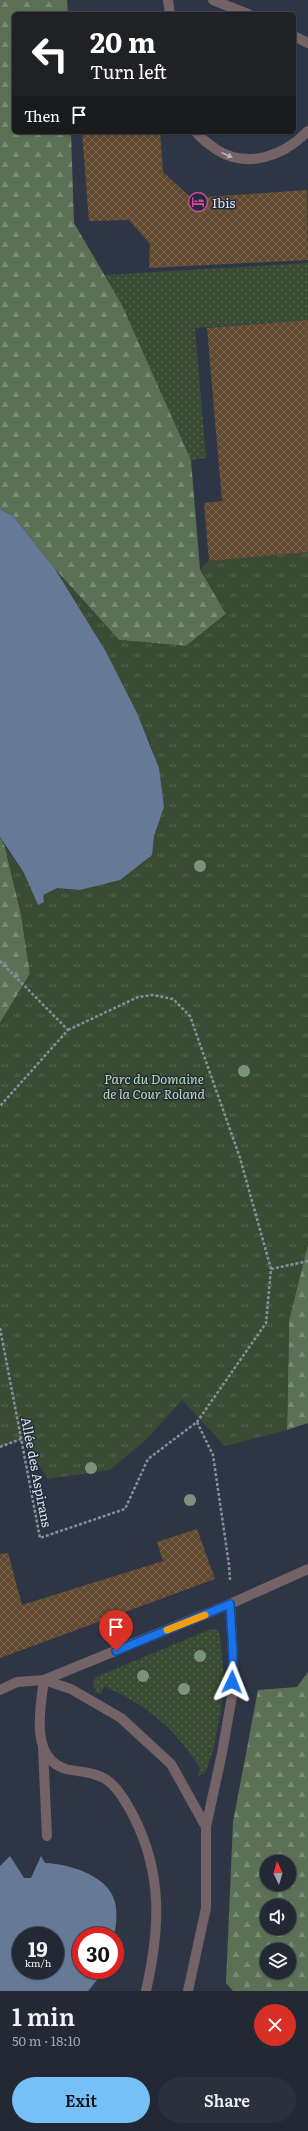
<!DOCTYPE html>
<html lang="en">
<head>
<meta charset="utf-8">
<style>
  :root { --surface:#222834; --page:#2a303c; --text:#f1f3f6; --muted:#a2a6ac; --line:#3f444f; --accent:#75c0f6 }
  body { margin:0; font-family:Literata,serif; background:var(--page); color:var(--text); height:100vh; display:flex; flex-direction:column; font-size:15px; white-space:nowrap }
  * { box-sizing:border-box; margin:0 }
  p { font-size:13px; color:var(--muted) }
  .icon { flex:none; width:22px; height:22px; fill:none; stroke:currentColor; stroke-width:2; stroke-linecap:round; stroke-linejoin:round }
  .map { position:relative; height:1991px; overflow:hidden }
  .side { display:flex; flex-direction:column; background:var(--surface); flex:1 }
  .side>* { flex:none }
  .top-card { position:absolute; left:12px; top:12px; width:284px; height:122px; border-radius:6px; box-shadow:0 1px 3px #0004,0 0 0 1px var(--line); background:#202124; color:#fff; overflow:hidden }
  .needle { width:26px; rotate:355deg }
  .controls { position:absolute; left:260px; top:1855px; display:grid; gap:8px }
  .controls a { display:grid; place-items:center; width:36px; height:36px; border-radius:50%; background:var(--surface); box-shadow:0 1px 3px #0004,0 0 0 1px var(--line); font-size:20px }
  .speed { position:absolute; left:12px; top:1927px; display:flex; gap:8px; font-size:20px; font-weight:700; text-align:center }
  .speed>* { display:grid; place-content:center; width:52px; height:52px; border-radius:50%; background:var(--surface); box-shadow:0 1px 3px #0004,0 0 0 1px var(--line); line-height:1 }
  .speed small { font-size:10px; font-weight:400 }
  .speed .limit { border:6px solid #d22; background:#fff; color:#111 }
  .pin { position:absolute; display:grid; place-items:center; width:34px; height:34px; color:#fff; margin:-41px -17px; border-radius:50% 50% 50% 0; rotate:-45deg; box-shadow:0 0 4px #0007 }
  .pin .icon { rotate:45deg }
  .me { position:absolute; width:44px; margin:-22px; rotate:2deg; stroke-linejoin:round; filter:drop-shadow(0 0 3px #0008) }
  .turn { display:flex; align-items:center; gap:14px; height:84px; padding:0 12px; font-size:18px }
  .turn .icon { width:52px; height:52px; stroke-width:2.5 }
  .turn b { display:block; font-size:28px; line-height:34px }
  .then { display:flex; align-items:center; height:38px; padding:0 12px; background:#0003; gap:8px; font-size:15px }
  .round { display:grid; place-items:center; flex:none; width:42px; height:42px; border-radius:21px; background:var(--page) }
  .summary { display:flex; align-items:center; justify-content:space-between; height:68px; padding:0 12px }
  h1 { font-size:24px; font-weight:600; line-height:30px }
  .cta { display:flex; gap:8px; margin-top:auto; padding:8px 12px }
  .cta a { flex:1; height:46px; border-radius:24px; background:var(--accent); color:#111; font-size:16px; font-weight:600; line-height:46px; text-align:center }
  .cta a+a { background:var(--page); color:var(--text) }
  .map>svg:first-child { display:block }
  .grass { fill:url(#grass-dots) }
  .forest { fill:url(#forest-firs); fill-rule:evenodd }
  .park { fill:url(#park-tufts) }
  .water { fill:#667a97; fill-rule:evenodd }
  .building { fill:url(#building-cross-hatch) }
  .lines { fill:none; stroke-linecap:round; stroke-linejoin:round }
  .path { stroke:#878e9b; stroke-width:2.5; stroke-dasharray:3 2; stroke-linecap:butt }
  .lane { stroke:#736266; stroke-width:10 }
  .street { stroke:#736266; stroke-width:10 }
  .tree { fill:#7a937e }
  .oneway { fill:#b4b1b8 }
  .route-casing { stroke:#114b97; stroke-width:10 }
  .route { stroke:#1a73e8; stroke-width:7 }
  .slow { stroke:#f59e0b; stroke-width:7 }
  .labels { text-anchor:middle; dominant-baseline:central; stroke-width:3; stroke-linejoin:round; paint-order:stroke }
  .poi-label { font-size:13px; fill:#dfe5ef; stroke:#242c3c; text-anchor:start }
  .park-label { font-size:13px; font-style:italic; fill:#b9dfab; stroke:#242c3c }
  .street-label { font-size:13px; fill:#dfe5ef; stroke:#242c3c }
</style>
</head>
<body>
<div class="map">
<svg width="308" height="1991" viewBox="0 0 308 1991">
  <defs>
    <pattern id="grass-dots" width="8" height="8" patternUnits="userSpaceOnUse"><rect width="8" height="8" fill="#394c33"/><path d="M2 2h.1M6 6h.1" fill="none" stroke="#556651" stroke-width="1.8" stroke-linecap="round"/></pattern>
    <pattern id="forest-firs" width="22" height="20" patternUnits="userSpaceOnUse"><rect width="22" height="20" fill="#5b7054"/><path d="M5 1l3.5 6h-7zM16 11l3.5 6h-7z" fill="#7a8b75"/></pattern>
    <pattern id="park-tufts" width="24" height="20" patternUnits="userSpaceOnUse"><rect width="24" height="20" fill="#394c33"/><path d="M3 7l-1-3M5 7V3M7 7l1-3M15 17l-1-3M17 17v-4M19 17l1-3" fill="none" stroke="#556651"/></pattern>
    <pattern id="building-cross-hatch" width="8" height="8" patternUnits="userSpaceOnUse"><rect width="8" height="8" fill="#614930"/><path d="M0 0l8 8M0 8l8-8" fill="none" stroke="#77634e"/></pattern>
  </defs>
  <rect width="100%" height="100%" fill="#2e3646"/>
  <!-- grass -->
  <g class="grass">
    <polygon points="308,263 308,320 195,328 206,458 191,460 122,305 104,275"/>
    <path d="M211,1629L218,1630L220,1635L224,1681L221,1709L213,1751L205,1773L198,1776L200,1768C173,1726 149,1707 104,1686L101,1694L96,1693L93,1682L96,1677Z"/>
  </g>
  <!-- forest -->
  <g class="forest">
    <polygon points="0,0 67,0 68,14 14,14 14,132 71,132 74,223 122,305 191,460 200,569 226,614 186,646 119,640 55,569 13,516 0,509"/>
    <polygon points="0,837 5,847 21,914 30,974 0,1023"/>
    <polygon points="308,1244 308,1423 287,1430 289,1320"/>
    <path d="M308,1672V1991H233L226,1983L233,1822L258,1690L297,1687ZM267,1862H289V1884H267ZM267,1906H289V1928H267ZM267,1950H289V1972H267Z"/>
  </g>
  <!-- park -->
  <polygon class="park" points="308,552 308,1244 289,1320 287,1430 225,1446 182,1400 149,1437 110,1470 48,1479 21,1439 0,1447 0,1023 30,974 21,914 5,847 24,873 38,905 43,895 57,888 80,890 152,855 154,836 164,807 152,747 105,650 55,569 119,640 186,646 226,614 200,569 209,561"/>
  <!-- water -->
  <g class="water">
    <polygon points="0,509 13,516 55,569 105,650 137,713 159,768 164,807 154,836 152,855 120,880 80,890 57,888 43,895 44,902 38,905 24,873 0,837"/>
    <path d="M10,1856L24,1878H31L41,1856L45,1863C71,1864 114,1877 116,1908C117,1917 116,1927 114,1936H81V1970H102L98,1979L88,1991H0V1866ZM21,1936H55V1970H21Z"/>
  </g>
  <!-- building -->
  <g class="building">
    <polygon points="82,132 160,132 163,172 191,198 307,190 308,260 149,268 150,244 129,220 89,221"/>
    <polygon points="308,320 308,552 209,561 204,503 222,501 207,328"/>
    <polygon points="197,1529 215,1579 0,1658 0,1554 8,1553 22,1605 163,1561 157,1542"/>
  </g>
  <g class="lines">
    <!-- path -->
    <g class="path">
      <polyline points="0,961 68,1030 0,1106"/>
      <polyline points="68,1030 138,997 153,995 173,999 190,1016 240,1158 271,1269 266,1323 197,1422"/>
      <polyline points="271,1269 308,1261"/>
      <polyline points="0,1328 40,1538 125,1509 148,1459 197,1422 213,1455 229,1565 230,1580"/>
      <polyline points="0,1447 21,1439"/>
    </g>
    <!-- lane -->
    <g class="lane">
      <polyline points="168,0 170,14"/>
      <path d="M196,132C202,140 209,144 217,150C248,169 284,156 308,131"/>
      <path d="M44,1680C40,1708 30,1759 66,1769C79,1772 96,1772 107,1780C119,1789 127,1804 134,1817C163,1875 160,1929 146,1991"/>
      <polyline points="43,1748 47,1836"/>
    </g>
    <!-- street -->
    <g class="street">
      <polyline points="213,0 248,14"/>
      <polyline points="294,36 308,43"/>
      <polyline points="44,1680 71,1689 121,1718 171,1764 206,1827"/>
      <polyline points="0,1690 17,1682 44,1680 230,1604 308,1569"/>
      <polyline points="188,1991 206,1908 206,1827 222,1753 232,1696 233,1655 230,1604"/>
    </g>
  </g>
  <!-- trees -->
  <g class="tree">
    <circle cx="200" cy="866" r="6"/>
    <circle cx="244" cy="1071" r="6"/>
    <circle cx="91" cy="1468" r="6"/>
    <circle cx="190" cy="1500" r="6"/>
    <circle cx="200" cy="1656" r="6"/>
    <circle cx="143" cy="1676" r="6"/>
    <circle cx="184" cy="1689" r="6"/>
  </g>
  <!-- one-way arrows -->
  <defs><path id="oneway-solid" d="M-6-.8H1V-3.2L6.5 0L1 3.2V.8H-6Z"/></defs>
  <use class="oneway" href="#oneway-solid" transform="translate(227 155) rotate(24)"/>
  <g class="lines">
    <!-- route casing -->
    <g class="route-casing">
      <polyline id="route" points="116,1651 230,1604 233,1655 232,1682"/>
    </g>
    <!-- route -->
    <use href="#route" class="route"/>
    <!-- slow -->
    <polyline class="slow" points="167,1630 205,1615"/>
  </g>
  <!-- icons -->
  <defs>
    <g id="hotel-ring" transform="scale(1)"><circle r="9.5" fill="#242c3c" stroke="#d1479c" stroke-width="1.5"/><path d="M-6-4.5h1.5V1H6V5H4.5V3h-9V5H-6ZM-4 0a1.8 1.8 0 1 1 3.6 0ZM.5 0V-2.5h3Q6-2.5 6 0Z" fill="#d1479c"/></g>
  </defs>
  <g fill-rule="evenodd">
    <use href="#hotel-ring" x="198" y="202"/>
  </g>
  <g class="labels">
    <!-- poi labels -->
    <g class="poi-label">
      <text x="212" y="202">Ibis</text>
    </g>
    <!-- park labels -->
    <g class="park-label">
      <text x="154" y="1078">Parc du Domaine<tspan x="154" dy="15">de la Cour Roland</tspan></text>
    </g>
    <!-- street labels -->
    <g class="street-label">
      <text transform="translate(37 1472) rotate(79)">Allée des Aspirans</text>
    </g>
  </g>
</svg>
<div class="controls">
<a><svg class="needle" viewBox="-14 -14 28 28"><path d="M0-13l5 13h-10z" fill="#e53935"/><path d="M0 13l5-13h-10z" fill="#a2a6ac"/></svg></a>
<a><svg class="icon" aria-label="sound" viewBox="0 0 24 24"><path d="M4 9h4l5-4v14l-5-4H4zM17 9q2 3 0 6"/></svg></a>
<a><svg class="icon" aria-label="layers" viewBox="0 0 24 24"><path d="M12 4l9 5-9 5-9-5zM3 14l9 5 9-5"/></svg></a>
</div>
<div class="speed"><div>19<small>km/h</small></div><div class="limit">30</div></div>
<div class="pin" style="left:116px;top:1651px;background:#d93025"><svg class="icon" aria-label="arrive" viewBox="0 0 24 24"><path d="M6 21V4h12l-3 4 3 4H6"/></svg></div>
<svg class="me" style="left:232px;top:1682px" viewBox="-20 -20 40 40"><path d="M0-17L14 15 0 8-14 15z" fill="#1a73e8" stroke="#fff" stroke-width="4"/></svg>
<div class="top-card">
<div class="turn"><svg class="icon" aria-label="left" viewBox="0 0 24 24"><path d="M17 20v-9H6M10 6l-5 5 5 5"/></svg><div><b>20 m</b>Turn left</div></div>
<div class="then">Then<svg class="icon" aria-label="arrive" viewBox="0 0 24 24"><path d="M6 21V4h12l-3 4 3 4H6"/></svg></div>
</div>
</div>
<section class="side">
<div class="summary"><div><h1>1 min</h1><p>50 m · 18:10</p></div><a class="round" style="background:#d93025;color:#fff"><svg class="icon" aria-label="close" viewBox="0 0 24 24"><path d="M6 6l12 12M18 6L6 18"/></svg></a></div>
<div class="cta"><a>Exit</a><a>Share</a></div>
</section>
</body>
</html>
